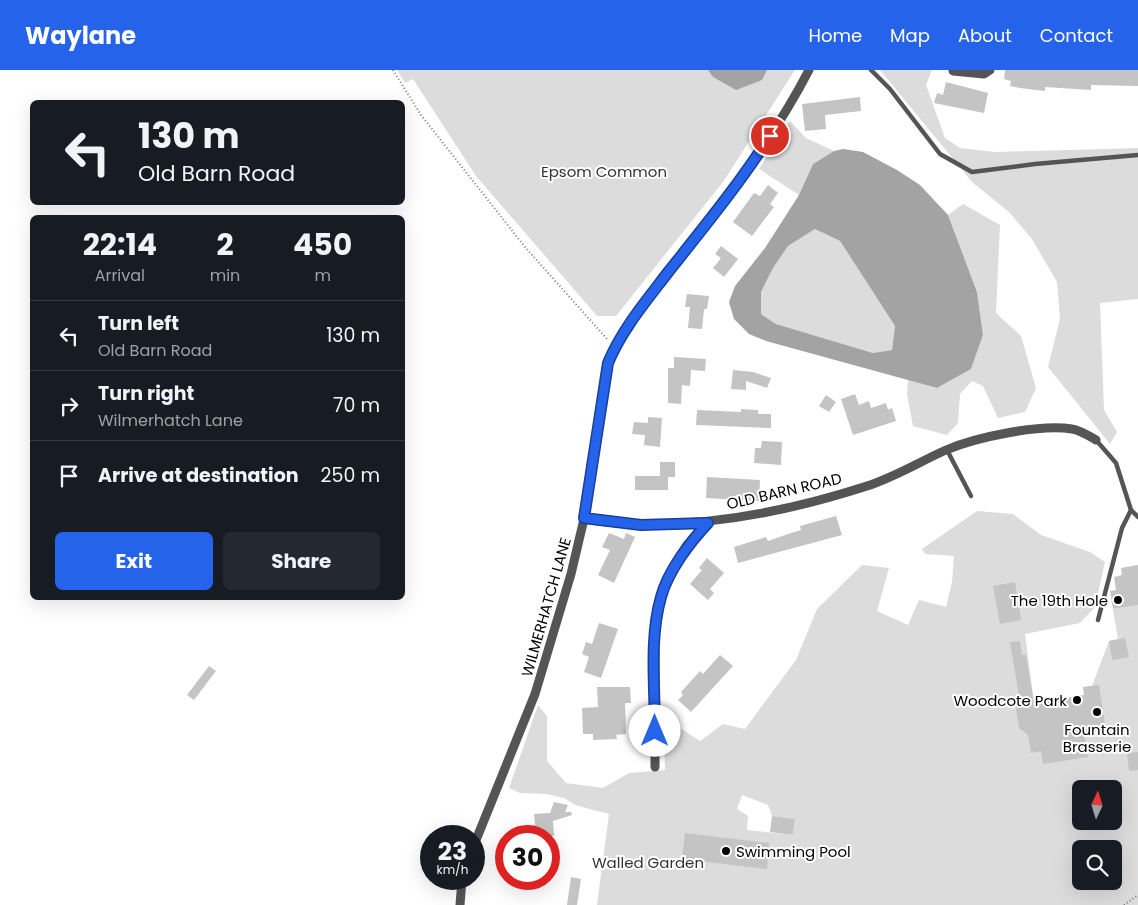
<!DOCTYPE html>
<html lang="en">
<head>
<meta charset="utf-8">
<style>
  :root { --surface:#171b24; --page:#242831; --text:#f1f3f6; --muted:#9ea1a6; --line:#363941; --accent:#2563eb }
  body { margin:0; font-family:Poppins,sans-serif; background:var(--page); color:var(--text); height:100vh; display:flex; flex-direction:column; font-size:19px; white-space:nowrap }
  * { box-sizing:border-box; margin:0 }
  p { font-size:16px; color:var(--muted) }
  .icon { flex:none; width:28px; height:28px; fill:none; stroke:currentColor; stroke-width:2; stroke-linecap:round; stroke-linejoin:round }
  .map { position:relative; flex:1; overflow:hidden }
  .sheet { position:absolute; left:30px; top:145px; width:375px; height:385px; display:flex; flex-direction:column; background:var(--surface); border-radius:8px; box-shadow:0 5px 20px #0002 }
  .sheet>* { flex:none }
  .hud { position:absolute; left:30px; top:30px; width:375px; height:105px; border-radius:8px; box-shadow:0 5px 20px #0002; background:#171b24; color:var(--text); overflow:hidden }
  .needle { width:32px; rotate:4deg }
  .buttons { position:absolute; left:1072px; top:710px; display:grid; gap:10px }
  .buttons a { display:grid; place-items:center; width:50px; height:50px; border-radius:8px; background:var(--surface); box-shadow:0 5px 20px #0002; font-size:25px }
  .speed { position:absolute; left:420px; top:755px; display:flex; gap:10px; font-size:25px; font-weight:700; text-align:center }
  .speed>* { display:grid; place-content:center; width:65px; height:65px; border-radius:50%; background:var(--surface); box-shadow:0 5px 20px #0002; line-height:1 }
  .speed small { font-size:12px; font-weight:400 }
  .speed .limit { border:8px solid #d22; background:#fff; color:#111 }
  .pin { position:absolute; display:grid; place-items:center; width:42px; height:42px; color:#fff; margin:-21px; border:2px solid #fff; border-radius:50%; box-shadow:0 1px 5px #0007 }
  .me { position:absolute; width:55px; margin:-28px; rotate:0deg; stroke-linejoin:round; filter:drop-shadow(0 0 4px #0008) }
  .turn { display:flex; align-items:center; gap:18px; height:105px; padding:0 25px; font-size:22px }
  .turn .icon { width:65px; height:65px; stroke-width:2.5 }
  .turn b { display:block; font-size:35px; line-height:42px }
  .eta { display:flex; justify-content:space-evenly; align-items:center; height:85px; text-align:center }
  .eta b { font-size:30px; font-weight:700; line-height:35px }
  .primary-button { display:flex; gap:10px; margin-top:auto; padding:10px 25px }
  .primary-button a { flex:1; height:58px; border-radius:8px; background:var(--accent); color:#fff; font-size:20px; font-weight:700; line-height:58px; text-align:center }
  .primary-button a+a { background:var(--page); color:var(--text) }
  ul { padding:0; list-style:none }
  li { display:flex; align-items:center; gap:15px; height:70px; padding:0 25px; border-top:1px solid var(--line) }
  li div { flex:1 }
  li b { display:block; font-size:19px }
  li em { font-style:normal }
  header { display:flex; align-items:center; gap:30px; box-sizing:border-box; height:70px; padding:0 25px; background:var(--accent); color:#fff }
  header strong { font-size:24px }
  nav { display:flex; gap:28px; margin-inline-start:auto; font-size:18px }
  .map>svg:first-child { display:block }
  .green { fill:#dcdcdc; fill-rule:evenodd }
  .water { fill:#a3a3a3; fill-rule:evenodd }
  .building { fill:#c4c4c4 }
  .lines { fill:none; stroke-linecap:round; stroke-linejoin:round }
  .path { stroke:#777; stroke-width:2; stroke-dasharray:1 2.5; stroke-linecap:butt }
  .service { stroke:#555; stroke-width:4.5 }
  .minor { stroke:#555; stroke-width:9 }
  .route-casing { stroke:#184099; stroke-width:12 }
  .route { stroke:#2563eb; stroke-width:9 }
  .poi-dot { fill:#000; stroke:#fff; stroke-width:2 }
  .labels { text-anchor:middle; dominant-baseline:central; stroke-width:4; stroke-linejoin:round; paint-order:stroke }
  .park-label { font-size:15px; fill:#333; stroke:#fff }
  .street-label { font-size:15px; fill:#000; stroke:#fff }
  .poi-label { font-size:15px; fill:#000; stroke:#fff; text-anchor:end }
</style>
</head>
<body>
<header>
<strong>Waylane</strong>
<nav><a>Home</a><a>Map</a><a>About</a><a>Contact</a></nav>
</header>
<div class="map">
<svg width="1138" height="835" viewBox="0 0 1138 835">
  <rect width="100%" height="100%" fill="#fff"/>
  <!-- green -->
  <g class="green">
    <polygon points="397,0 795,0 723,112 616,246 597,246 476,106 413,9 405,13"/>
    <polygon points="880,0 932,0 926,15 945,68 960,78 994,82 1138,78 1138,229 1100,233 1104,340 1117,362 1110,374 1048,297 1060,249 1057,212 1032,169 1009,142 972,112"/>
    <polygon points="790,51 806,68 834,81 813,94 799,125 759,99"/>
    <polygon points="963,134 1000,155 996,243 1021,266 1036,318 1025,342 998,348 983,316 972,311 960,324 958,353 947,365 913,356 907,324 908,310 937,318 971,299 983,265 977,222 948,145"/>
    <polygon points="815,159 840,171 895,256 892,280 873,283 776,254 761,244 761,222 773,198 788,176"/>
    <path d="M977,441L1013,444L1041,465L1090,482L1105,492L1095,537L1080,553L1025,564L1034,633L1084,625L1083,617L1092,616L1109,571L1118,569L1113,539L1138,535V835H597L609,744L575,735L564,728L546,724L520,723L509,718L538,635L547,646V691L566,713L603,718L629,703L665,700L664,661L680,658L700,671L723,654L745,659L796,590L817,539L862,495L889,498L877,541L908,555L919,530L946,537L952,512L954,486L925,484L922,479ZM1081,719H1114V751H1081ZM742,725L768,735L772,746L795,749L793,765L747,760L748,746L737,739ZM1081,779H1114V811H1081Z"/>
  </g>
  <!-- water -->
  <g class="water">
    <polygon points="708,0 767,0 762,10 736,20 713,7"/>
    <path d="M843,79L863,82L897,100L920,115L948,145L977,222L983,265L971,299L937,318L766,271L749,264L734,249L729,232L735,216L765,178L799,125L813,94L834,81ZM815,159L840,171L895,256L892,280L873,283L776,254L761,244V222L773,198L788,176Z"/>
  </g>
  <!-- building -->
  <g class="building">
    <polygon points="1005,0 1138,0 1138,16 1091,15 1091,20 1045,17 1045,21 1020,18 1010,16 1011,11 1004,9"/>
    <polygon points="946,12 988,23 984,43 934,33 937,23 943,25"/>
    <polygon points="860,27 861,41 825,45 826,59 805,61 802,34"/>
    <polygon points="768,115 778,123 770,134 774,137 752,166 733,152 754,123 760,126"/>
    <polygon points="721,176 738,189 724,207 713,198 721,188 715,184"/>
    <polygon points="687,224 709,226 707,239 704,239 702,259 688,258 690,237 685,237"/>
    <polygon points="674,287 706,289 705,301 691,300 690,316 682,315 681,334 668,333 668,298 674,298"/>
    <polygon points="733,300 753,302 771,308 767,318 746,311 746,320 731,319"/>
    <polygon points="855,324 859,335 869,331 871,338 886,333 888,340 892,338 896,351 853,365 841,329"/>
    <polygon points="826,325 836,332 829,342 819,336"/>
    <polygon points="741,339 758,340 758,344 771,344 771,358 696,355 697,340 741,342"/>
    <polygon points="648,347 662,348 660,377 644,375 645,365 632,364 634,352 648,353"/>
    <polygon points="762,371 782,372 781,395 754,393 755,378 761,378"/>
    <polygon points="660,392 675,392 675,407 668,407 668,420 635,420 635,406 660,406"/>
    <polygon points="707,407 760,410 759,431 706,428"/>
    <polygon points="836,446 842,465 738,493 734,477 766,467 768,471 788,464 801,460 800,456"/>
    <polygon points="609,463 624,469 626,463 635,467 614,513 598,505 610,480 602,477"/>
    <polygon points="707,488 724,503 710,519 714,523 708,530 690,514 702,500 699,498"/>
    <polygon points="1138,495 1138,535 1113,539 1110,521 1116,520 1114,507 1122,505 1121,498"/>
    <polygon points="1015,512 1017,526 1023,525 1024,535 1019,536 1021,550 1000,554 993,516"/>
    <polygon points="599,553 618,559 601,608 584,602 589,587 582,584 586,572 592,574"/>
    <polygon points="1125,568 1129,587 1112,590 1109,571"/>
    <polygon points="1020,571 1022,585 1026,585 1034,633 1084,625 1083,617 1099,615 1106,660 1084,663 1088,687 1043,694 1041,681 1031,683 1028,665 1019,658 1014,627 1019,626 1010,572"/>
    <polygon points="720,585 733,596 691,642 678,630 683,625 681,622 700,601 703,604"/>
    <polygon points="209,596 216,601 194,630 187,625"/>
    <polygon points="597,617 630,617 631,633 625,633 626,664 616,665 617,669 593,670 593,664 583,664 582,638 598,637"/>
    <polygon points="1138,682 1138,700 1129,701 1127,683"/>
    <polygon points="554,732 568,735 565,742 571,742 572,745 553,751 554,766 536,766 534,744 550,743"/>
    <polygon points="772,746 795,749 793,765 770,762"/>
    <polygon points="685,763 769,773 767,799 682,789"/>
    <polygon points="571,807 581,809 577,835 567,835"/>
  </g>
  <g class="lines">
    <!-- path -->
    <g class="path">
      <polyline points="393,0 421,45 525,177 607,269"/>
      <polyline points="1124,835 1138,825"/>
    </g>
    <!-- service -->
    <g class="service">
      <polyline points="871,0 890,19 940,84 972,102 1035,94 1138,85"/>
      <polyline points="1096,370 1116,393 1131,440 1138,447"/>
      <polyline points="947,380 971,426"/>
      <polyline points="1098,550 1122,458 1131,440"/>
    </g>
    <!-- minor -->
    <g class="minor">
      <polyline points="953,1 984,4 990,0"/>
      <path d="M584,449C679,464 777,445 867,416C895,407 919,392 946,380C977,367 1039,354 1072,359C1080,360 1089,366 1096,370"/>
      <polyline points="655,697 655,560 661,525 687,475 708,453"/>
      <path d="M474,775L535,624L571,504L584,449L608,293C625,252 657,217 685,181C730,123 775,66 809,0"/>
      <polyline points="460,835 462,809"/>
    </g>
  </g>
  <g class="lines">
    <!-- route casing -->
    <g class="route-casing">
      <path id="route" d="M655,661C655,617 649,569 661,527C668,501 690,472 708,453L641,455L584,448L608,293C622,259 647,230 669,201C704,157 740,113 770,66"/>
    </g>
    <!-- route -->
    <use href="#route" class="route"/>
  </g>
  <!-- markers -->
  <g class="poi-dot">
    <circle cx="1118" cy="530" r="5"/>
    <circle cx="1077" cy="630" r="5"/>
    <circle cx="1097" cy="642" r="5"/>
    <circle cx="726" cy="781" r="5"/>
  </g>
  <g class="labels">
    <!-- park labels -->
    <g class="park-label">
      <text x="604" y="101">Epsom Common</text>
      <text x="648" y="792">Walled Garden</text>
    </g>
    <!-- street labels -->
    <g class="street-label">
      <text transform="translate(784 421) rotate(-13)">OLD BARN ROAD</text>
      <text transform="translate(546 537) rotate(-74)">WILMERHATCH LANE</text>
    </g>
    <!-- poi labels -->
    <g class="poi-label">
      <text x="1108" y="530">The 19th Hole</text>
      <text x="1067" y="630">Woodcote Park</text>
      <text x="1097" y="659" text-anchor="middle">Fountain<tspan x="1097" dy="17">Brasserie</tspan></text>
      <text x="736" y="781" text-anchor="start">Swimming Pool</text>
    </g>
  </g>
</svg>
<div class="buttons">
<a><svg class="needle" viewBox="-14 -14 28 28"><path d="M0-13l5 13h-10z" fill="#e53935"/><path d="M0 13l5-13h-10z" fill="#9ea1a6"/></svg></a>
<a><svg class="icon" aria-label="search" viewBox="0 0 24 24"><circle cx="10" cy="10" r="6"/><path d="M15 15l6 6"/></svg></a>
</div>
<div class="speed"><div>23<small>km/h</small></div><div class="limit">30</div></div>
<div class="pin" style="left:770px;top:66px;background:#d93025"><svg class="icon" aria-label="arrive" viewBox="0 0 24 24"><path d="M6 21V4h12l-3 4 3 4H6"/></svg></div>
<svg class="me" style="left:655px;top:661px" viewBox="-20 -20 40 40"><circle r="19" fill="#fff"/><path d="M0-13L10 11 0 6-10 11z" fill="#2563eb"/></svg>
<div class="hud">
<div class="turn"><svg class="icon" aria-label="left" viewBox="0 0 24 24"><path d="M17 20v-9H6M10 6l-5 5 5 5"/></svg><div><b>130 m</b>Old Barn Road</div></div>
</div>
<section class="sheet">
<div class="eta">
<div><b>22:14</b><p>Arrival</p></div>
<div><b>2</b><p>min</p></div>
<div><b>450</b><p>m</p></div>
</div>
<ul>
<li><svg class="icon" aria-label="left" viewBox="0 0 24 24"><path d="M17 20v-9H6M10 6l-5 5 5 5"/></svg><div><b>Turn left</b><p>Old Barn Road</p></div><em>130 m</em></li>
<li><svg class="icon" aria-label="right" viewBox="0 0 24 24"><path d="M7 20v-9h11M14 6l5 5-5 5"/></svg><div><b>Turn right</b><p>Wilmerhatch Lane</p></div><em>70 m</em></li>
<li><svg class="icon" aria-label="arrive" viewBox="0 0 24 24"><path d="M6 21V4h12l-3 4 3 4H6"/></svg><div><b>Arrive at destination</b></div><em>250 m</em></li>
</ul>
<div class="primary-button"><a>Exit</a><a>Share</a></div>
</section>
</div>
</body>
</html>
